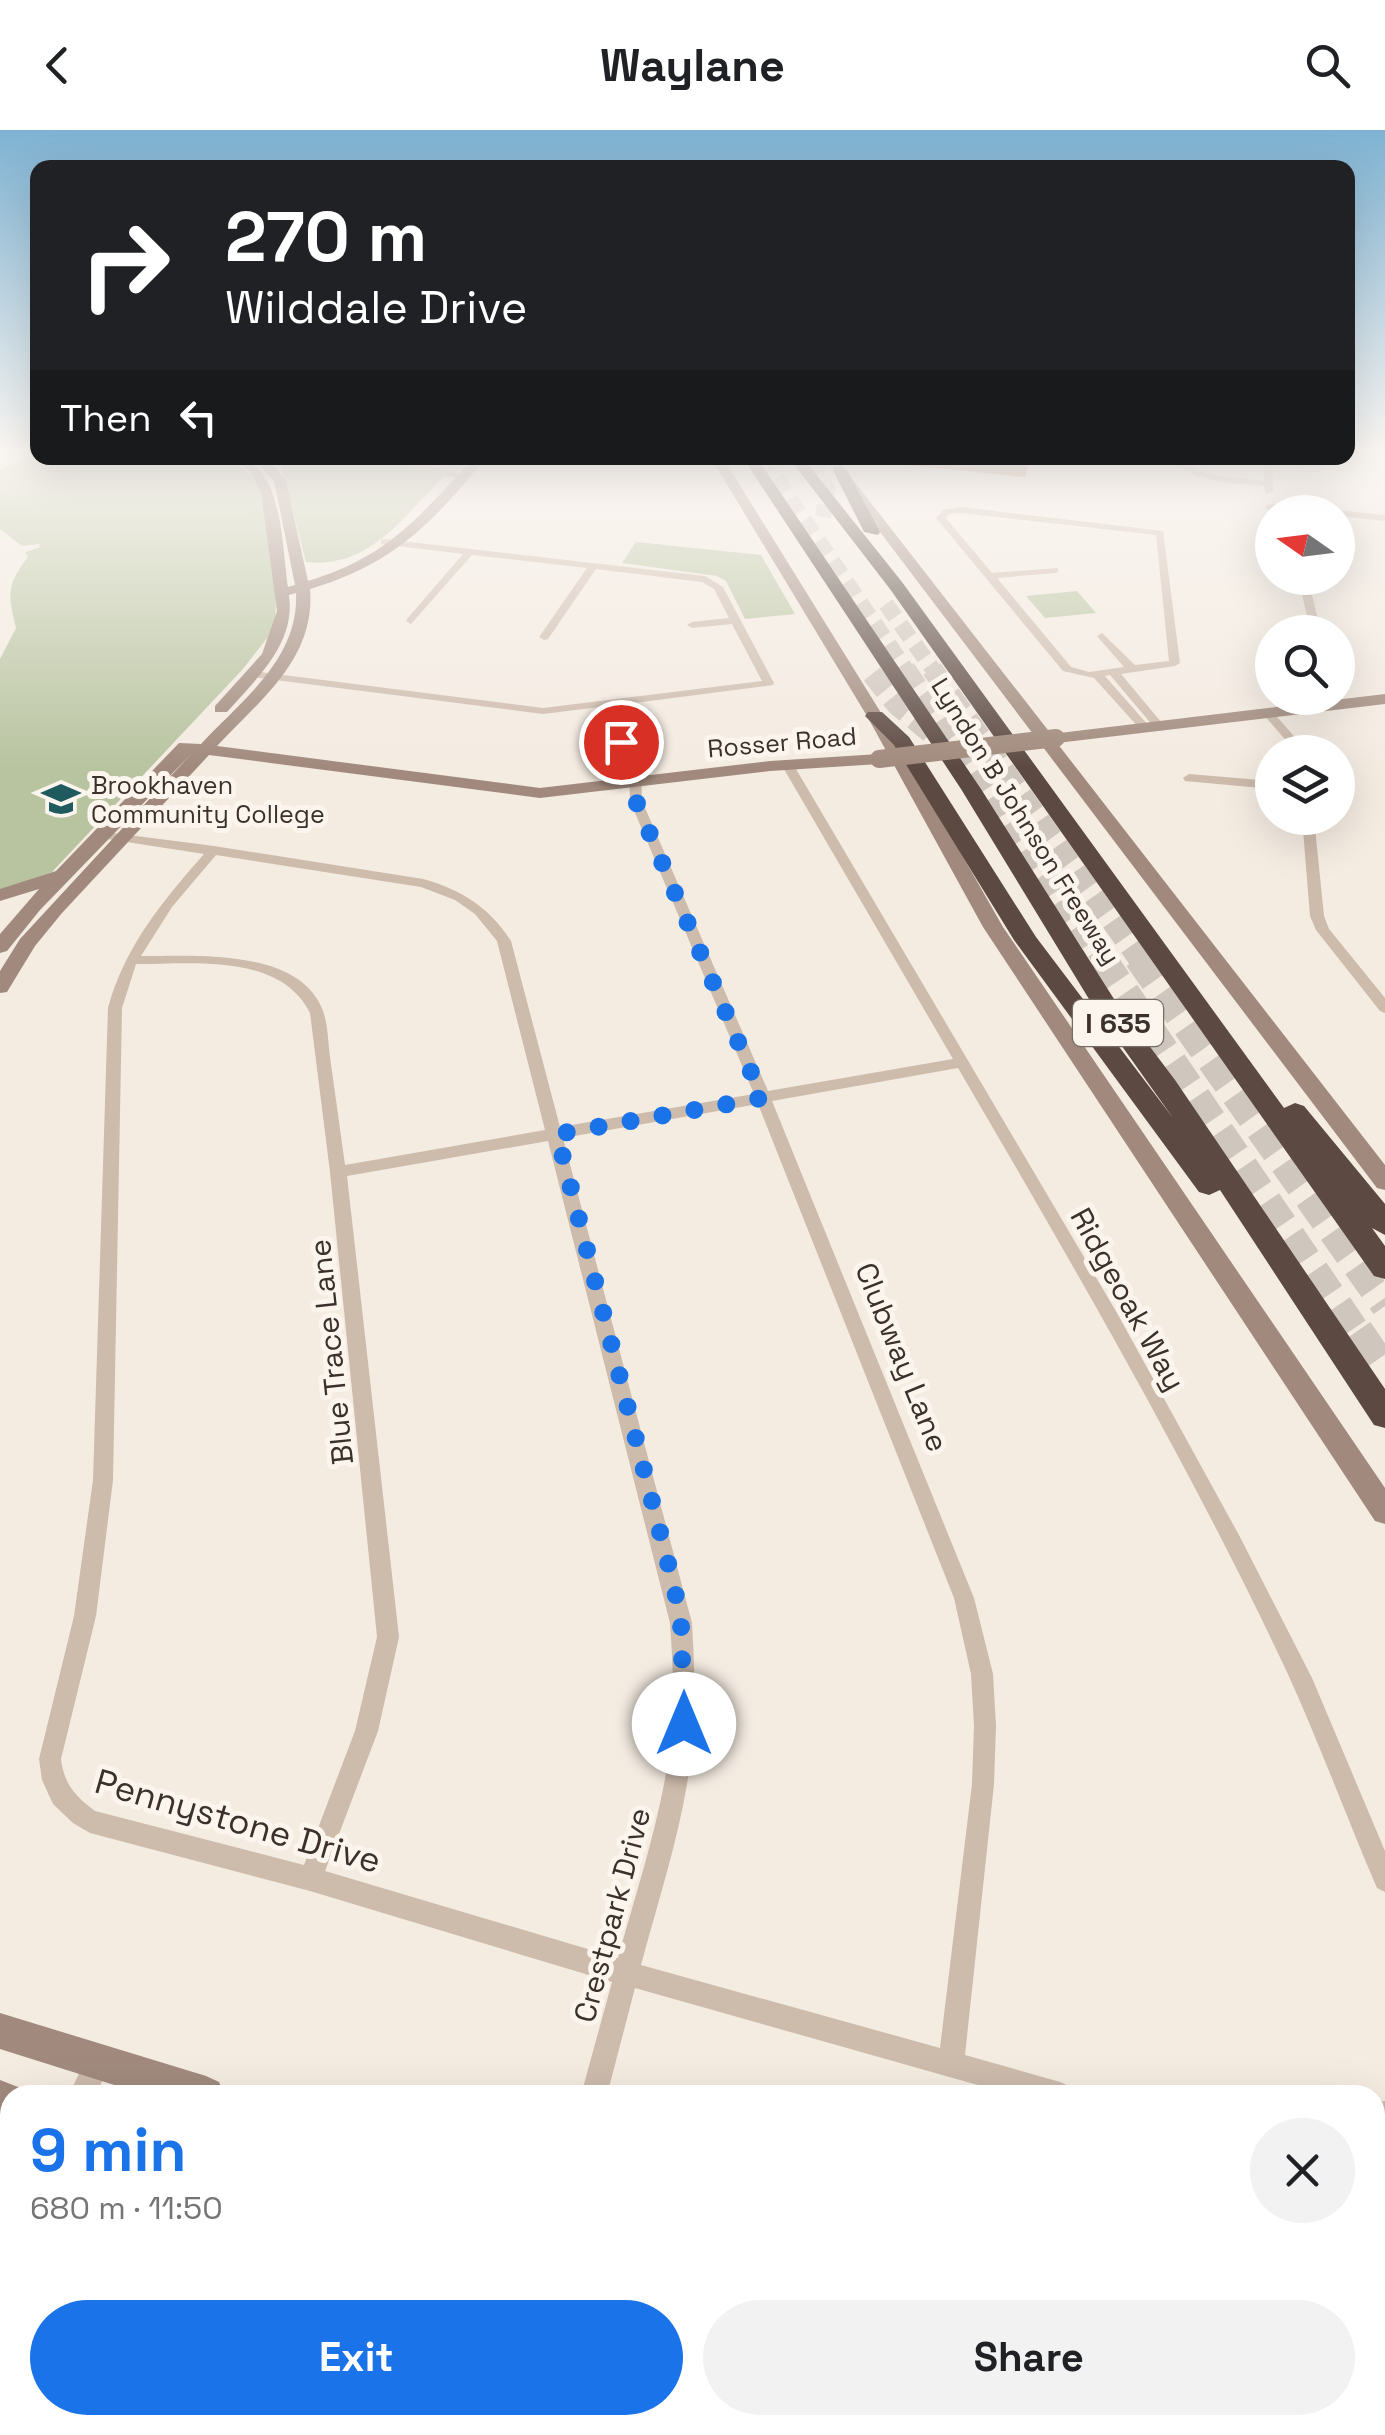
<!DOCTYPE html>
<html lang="en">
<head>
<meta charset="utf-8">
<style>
  :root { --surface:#fff; --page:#f2f2f2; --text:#202124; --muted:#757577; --accent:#1a73e8 }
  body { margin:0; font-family:"Space Grotesk",sans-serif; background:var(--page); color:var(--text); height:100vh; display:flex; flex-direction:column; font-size:38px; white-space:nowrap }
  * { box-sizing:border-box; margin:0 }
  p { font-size:32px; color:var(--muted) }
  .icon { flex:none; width:55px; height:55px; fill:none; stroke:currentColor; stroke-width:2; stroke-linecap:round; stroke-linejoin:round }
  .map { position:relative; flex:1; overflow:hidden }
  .side { position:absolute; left:0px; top:1955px; width:1385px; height:350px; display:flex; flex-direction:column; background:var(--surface); border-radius:30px 30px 0 0; box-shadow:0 10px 40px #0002 }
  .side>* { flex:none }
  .banner { position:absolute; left:30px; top:30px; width:1325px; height:305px; border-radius:20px; box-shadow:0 10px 40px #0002; background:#202124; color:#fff; overflow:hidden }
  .needle { width:65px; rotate:284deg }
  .controls { position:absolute; left:1255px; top:365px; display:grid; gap:20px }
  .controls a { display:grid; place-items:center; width:100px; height:100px; border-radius:50%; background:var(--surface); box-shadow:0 10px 40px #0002; font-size:50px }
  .pin { position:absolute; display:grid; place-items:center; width:85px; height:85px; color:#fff; margin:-42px; border:5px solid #fff; border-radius:50%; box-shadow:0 2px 10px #0007 }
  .me { position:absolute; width:110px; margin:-55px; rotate:0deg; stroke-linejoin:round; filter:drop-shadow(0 0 8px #0008) }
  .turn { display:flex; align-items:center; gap:35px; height:210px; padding:0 30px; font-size:45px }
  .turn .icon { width:130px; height:130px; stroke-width:2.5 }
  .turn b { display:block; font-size:70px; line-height:85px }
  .then { display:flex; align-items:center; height:95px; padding:0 30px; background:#0003; gap:20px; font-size:38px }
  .round { display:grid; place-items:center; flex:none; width:105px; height:105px; border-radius:52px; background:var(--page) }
  .headline { display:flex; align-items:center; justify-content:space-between; height:170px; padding:0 30px }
  h1 { font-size:60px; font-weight:700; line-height:75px; color:var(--accent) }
  .cta { display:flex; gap:20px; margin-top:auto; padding:20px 30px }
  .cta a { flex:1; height:115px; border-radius:60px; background:var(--accent); color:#fff; font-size:40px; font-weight:700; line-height:115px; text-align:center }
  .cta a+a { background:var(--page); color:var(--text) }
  header { display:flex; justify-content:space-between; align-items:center; height:130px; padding:0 30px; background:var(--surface); font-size:45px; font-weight:700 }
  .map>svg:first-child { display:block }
  .green { fill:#b8c4a0 }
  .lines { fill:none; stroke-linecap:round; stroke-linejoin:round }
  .highway-tunnel-far3 { stroke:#cfc6bd; stroke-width:16; stroke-dasharray:16 9; stroke-linecap:butt }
  .highway-tunnel-far2 { stroke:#cfc6bd; stroke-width:21; stroke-dasharray:21 10; stroke-linecap:butt }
  .highway-tunnel-far1 { stroke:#cfc6bd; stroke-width:28; stroke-dasharray:28 14; stroke-linecap:butt }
  .highway-tunnel { stroke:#cfc6bd; stroke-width:35; stroke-dasharray:35 18; stroke-linecap:butt }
  .street { fill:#cdbbac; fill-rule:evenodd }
  .secondary { fill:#a18a7d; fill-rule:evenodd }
  .highway { fill:#5c4a42; fill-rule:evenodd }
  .secondary-bridge { stroke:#a18a7d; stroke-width:18 }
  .wall { fill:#ac5a40 }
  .building { fill:#c8694b; stroke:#8c4a34; stroke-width:2.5 }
  .route { stroke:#1a73e8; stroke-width:18; stroke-dasharray:0 32.4 }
  .labels { text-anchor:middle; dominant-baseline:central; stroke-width:10; stroke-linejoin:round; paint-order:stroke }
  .far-street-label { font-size:25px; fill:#3b302b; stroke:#fbf5ee }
  .far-poi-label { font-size:25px; fill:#3b302b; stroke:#fbf5ee; text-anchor:start }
  .shield { fill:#fbf5ee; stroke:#756b66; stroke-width:2.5 }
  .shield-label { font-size:28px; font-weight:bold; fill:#3b302b }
  .street-label { font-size:30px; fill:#3b302b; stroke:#fbf5ee }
  .near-street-label { font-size:35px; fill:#3b302b; stroke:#fbf5ee }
</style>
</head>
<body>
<header><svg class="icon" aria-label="back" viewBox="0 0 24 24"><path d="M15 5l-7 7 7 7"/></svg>Waylane<svg class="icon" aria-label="search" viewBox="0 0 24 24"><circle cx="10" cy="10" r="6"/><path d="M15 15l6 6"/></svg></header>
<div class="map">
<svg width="1385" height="2305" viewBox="0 0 1385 2305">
  <rect width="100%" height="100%" fill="#f4ebe1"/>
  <!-- green -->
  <g class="green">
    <path d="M37,323L38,328H229L260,352L276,463L275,498L242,540L52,742L0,761V529L16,498C8,464 6,456 28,427L25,422L39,418L40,414L22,416L0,399V339Z"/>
    <path d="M273,328H383L415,340L445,345C404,386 370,439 306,432L280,332Z"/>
    <polygon points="636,412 761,425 795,484 745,489 726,451 717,446 622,433"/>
    <polygon points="1077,461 1096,483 1045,488 1026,466"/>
  </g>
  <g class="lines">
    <!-- highway-tunnel-far3 -->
    <g class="highway-tunnel-far3">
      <polyline points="762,328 907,541"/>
      <polyline points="813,328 827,360 823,387"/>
      <polyline points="886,474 934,541"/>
    </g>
    <!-- highway-tunnel-far2 -->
    <g class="highway-tunnel-far2">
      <polyline points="905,539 1104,831"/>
      <polyline points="932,539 1140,831"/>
      <polyline points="872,544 897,575 945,615"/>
    </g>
    <!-- highway-tunnel-far1 -->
    <g class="highway-tunnel-far1">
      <polyline points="1102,828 1358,1204"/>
      <polyline points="1138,828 1385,1176"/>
    </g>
    <!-- highway-tunnel -->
    <polyline class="highway-tunnel" points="1356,1202 1385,1244"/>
    <!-- street -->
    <g class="street">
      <polygon points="386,328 397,328 467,346 463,349 415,340"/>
      <path d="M1166,328H1175L1207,344L1264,351V328H1272L1273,362L1266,364L1264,356C1229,353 1194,352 1166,328Z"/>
      <polygon points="1270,374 1328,379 1333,382 1267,379 1265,377"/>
      <path d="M961,377L1163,401L1180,533L1175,536L1121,544L1162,593V597H1154L1110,545L1105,546L1148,595V599H1140L1094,548L1063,541L936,388L943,380ZM961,383L1156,405L1169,531L1135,535L1102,503L1097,506L1124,537L1089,542L1071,537L997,448L1055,443L1058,442V438L992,443L946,388L949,384Z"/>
      <polygon points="1338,380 1385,385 1385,391 1338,386 1338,382 1334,382"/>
      <path d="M384,409L705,446L723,457L774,553L773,555L611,576L641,640L642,671L768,961L953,929L781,634L787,630L793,634L1117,1183L1240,1407L1312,1548L1385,1721V1762L1377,1758C1346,1686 1319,1612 1286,1540C1189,1334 1073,1135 958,938L772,971L974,1468L993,1544L996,1596L994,1654L965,1925L1060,1952L1069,1956L1073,1965H1013L635,1858L607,1965H581L612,1852L310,1761L90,1703L73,1693L53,1674L42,1650L39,1629L74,1486L93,1350L108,878C125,816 162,772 204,724L101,708L97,707V701L214,716L423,749C462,760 489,777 511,811L560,997L754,964L630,671L629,640L600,577L543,584L252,547L247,544L252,541L543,578L762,551L732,494L692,498L687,495L692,492L729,488L714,459L702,452L596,439L548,509L544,510L539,507L587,438L472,425L411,494L406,491L407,489L463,424L381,414V410ZM216,725L421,757L455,770L475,784L497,811L545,1000L345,1035C340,999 335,963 330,927C328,912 328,895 323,881C300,818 195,826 141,826L172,777ZM136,834C193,834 280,823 310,883L330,1042L377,1507L355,1601L304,1735L95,1681C75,1666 64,1654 61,1629L96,1486L113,1350L122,878ZM758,974L954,1468L971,1544L974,1596L972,1654L940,1918L641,1835C660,1764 685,1690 692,1617C697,1575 694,1534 692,1493L563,1008ZM548,1011L670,1493C673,1535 675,1576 670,1617C661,1688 637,1759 618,1828L325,1741L378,1601L399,1507L347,1046Z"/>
      <polygon points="1298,448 1308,448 1321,502 1311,502"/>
      <polygon points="1263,580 1271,580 1308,622 1296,622 1263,584"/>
      <polygon points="1189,644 1272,651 1272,659 1185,651 1183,648"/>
      <polygon points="1302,688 1314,688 1324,786 1329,799 1385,868 1385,883 1380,881 1316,800 1310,786"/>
      <polygon points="98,1918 107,1922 111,1931 96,1965 69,1965 89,1922"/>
      <polygon points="1385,1971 1385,1997 1375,1998 1375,1972"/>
      <polygon points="10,2103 10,2148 0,2152 0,2107"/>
      <polygon points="337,2295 367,2295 364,2305 334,2305"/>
      <polygon points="786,2295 816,2295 814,2305 784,2305"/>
    </g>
    <!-- secondary -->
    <g class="secondary">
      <path d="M231,328C283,325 282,419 288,457L295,455L274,351L253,328H267L286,351L308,451C390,426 418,387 474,328H486C431,394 394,434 310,459C316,528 260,570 217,616L540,658L770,631L879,624L887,629L879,634L770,641L540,668L209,625L62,783L35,816L7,862L0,863V841L20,809L192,623L40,780L7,821L0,823V804L39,759L0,771V759L56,741L179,613L201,614C242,570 299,529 296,463L289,465C296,514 256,549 227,582H215V576L262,524L277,481L261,362L250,341Z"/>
      <polygon points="711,328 723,328 883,586 1003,797 1385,1358 1385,1394 1375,1391 983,797 867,586"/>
      <polygon points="824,328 836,328 1051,604 1385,564 1385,574 1057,613 1385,1035 1385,1060 1377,1058"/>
      <polygon points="0,1883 206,1946 219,1952 225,1965 146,1965 0,1919"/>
      <polygon points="0,1950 23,1959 26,1965 10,1965 10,1991 0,1988"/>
      <polygon points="984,2295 1053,2295 1057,2305 988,2305"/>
      <polygon points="1243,2295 1313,2295 1317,2305 1247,2305"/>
    </g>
    <!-- highway -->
    <g class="highway">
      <polygon points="743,328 757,328 981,659 1114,869 1175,950 1385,1259 1385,1298 1374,1295 1220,1060 1209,1065 1199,1062 1014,810 894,615 865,586 868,582 882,582 909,607 1036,807 1173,988 1092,874 961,659"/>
      <polygon points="789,328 803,328 902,452 1284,978 1295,973 1304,976 1385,1074 1385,1105 1372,1098 1385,1116 1385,1149 1374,1146 890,459"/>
      <polygon points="835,337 847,340 880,402 878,405 864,402 833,340"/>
    </g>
    <!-- secondary-bridge -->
    <polyline class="secondary-bridge" points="879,629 1056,608"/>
  </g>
  <!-- wall -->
  <polygon class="wall" points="877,328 1030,328 1025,347 877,332"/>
  <!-- building -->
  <polygon class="building" points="959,328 1029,328 1027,334"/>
  <!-- sky -->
  <linearGradient id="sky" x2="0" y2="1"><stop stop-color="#7eb2d2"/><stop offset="0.5" stop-color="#faf6f2"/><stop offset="1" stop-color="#faf6f2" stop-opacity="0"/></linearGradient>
  <rect width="1385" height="638" fill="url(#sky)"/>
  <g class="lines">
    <!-- route -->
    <polyline class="route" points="621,612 635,640 636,671 762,968 557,1004 674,1456 681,1493 684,1594"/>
  </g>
  <!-- icons -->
  <defs>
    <g id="university-bare" transform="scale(3)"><path d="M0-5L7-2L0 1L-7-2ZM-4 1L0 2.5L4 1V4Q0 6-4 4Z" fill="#1f5a5e" stroke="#fbf5ee" stroke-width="2.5" paint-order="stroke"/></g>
  </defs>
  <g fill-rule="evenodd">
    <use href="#university-bare" x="61" y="669"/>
  </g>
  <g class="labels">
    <!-- far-street labels -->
    <g class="far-street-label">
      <text transform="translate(782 612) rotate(-5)">Rosser Road</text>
      <text transform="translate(1026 691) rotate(58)">Lyndon B Johnson Freeway</text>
    </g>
    <!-- far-poi labels -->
    <g class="far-poi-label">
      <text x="91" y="655">Brookhaven<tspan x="91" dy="29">Community College</tspan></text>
    </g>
    <!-- shield labels -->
    <rect class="shield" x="1073" y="870" width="90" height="46" rx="8"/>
    <g class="shield-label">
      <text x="1118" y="893">I 635</text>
    </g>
    <!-- street labels -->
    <g class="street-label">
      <text transform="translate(1128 1169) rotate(61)">Ridgeoak Way</text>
      <text transform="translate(331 1222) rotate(-96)">Blue Trace Lane</text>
      <text transform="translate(902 1227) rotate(68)">Clubway Lane</text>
      <text transform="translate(612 1785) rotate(-75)">Crestpark Drive</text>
    </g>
    <!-- near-street labels -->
    <g class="near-street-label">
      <text transform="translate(238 1691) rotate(16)">Pennystone Drive</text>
    </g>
  </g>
</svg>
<div class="controls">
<a><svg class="needle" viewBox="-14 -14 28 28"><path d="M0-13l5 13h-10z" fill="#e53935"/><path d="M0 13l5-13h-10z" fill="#757577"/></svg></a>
<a><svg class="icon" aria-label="search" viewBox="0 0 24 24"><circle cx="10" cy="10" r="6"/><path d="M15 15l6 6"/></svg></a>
<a><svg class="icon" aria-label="layers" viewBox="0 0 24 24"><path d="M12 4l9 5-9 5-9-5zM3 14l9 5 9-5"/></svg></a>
</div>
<div class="pin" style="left:621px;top:612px;background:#d93025"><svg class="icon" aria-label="arrive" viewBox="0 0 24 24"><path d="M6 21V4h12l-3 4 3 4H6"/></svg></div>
<svg class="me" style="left:684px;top:1594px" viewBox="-20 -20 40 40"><circle r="19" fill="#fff"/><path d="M0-13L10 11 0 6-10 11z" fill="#1a73e8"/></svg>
<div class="banner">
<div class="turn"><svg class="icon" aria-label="right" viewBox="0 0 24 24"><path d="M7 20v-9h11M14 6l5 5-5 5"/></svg><div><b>270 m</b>Wilddale Drive</div></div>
<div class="then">Then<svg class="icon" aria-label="left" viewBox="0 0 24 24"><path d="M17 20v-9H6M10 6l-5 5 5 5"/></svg></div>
</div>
<section class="side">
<div class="headline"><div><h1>9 min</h1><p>680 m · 11:50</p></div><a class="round"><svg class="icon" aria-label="close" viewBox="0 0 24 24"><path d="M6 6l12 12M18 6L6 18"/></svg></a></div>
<div class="cta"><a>Exit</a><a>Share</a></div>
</section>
</div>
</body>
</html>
